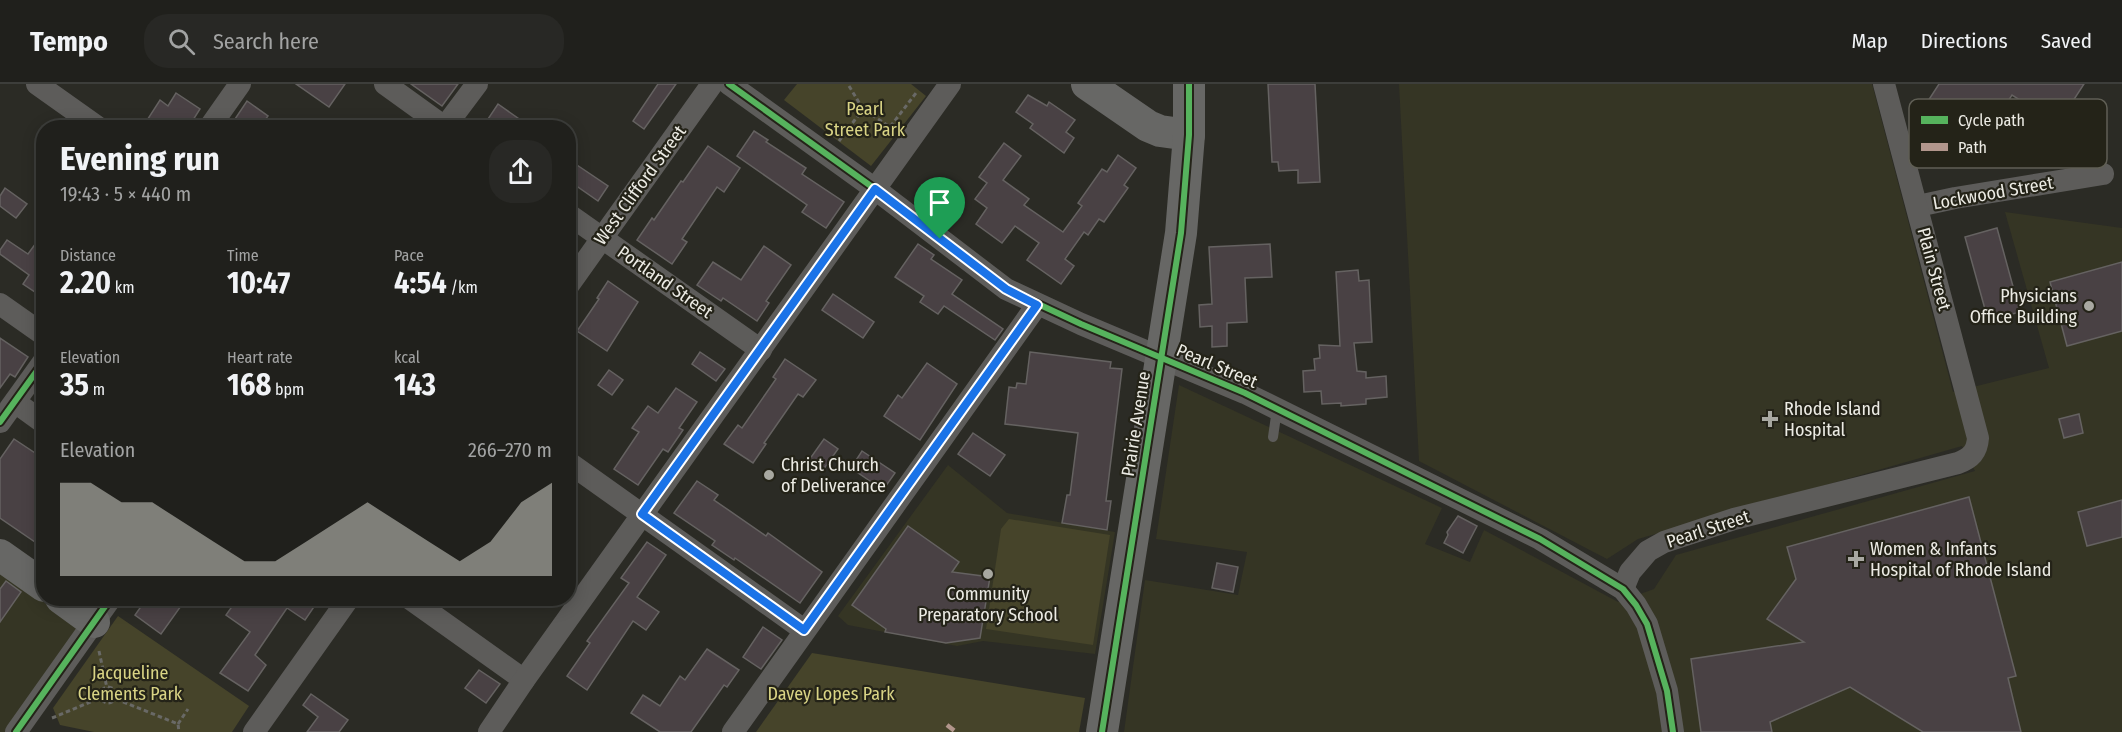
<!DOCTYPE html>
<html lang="en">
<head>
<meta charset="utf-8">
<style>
  body { margin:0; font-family:"Fira Sans Condensed",sans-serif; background:#282825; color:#f1f3f6; height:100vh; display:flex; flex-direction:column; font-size:22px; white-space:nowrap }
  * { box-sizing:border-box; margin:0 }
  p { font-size:20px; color:#a2a3a3 }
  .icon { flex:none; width:33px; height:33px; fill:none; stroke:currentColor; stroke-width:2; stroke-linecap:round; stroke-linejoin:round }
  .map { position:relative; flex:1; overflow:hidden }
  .panel { position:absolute; left:36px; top:36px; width:540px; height:486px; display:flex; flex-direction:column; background:#20201c; border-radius:24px; box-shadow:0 3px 15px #0003,0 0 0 2px #3d3e3b }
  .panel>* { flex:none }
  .pin { position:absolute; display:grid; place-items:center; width:51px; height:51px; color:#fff; margin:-62px -26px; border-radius:50% 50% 50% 0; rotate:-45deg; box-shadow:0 0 6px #0007 }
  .pin .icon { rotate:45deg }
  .round { display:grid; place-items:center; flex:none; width:63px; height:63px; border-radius:24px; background:#282825 }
  .summary { display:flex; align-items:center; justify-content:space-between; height:102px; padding:0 24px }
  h1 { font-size:33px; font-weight:700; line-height:45px }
  .figures { display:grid; grid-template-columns:repeat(3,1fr); gap:9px; height:102px; padding:6px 24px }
  .figures div { display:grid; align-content:center }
  .figures b { font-size:30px; font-weight:700 }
  .figures small { font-size:16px; font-weight:400 }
  .figures p { font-size:16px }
  .chart { height:168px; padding:12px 24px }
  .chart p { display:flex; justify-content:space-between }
  .chart svg { width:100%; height:108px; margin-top:6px; fill:#a8a8a1; opacity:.7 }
  header { display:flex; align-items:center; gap:36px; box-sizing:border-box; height:84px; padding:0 30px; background:#20201c; border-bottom:2px solid #3d3e3b }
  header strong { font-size:28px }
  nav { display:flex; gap:33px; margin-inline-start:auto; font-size:21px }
  .search { width:420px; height:54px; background:#282825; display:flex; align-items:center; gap:15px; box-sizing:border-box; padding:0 21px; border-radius:24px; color:#a2a3a3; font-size:22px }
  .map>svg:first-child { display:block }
</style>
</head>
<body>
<header>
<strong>Tempo</strong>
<div class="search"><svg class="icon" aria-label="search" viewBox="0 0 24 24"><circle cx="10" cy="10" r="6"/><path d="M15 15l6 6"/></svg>Search here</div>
<nav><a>Map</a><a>Directions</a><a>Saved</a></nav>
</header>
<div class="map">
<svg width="2122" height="648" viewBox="0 0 2122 648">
  <rect width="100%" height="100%" fill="#2b2b25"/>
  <g fill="#353524">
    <path d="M1399 0H1872L1953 308 2049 284 2005 128 2122 144V648H1124L1145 496 1238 511 1247 468 1156 455 1179 301 1442 424 1425 460 1470 478 1484 446 1618 518 1654 505 1676 471 1975 387 1962 362 1638 455 1607 475 1419 377Z"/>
    <path d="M948 381 1007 429 1115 448 1095 570 983 557 957 562 848 541 838 532Z"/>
    <path d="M0 474 91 539 24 648H0Z"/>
  </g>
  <g fill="#46442a">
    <path d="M797 0H911L926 12 871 82 784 16Z"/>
    <path d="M1009 435 1110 451 1093 561 986 545 1001 445Z"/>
    <path d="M118 532 249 622 232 648H94L60 641 53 624Z"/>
    <path d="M812 569 1085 614 1079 648H756Z"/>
  </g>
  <g fill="#494144" stroke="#656261" stroke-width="1.5">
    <path d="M296 0H345L329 23Z"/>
    <path d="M411 0H458L442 22Z"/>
    <path d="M658 0H676L644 45 633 37Z"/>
    <path d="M1268 0H1315L1320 98 1298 99V86L1279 87 1278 78H1272Z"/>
    <path d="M1939 0H2084L2058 40 2012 11 1995 37 2002 41 1993 55 1987 51 1981 61 1931 29 1936 22 1928 17Z"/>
    <path d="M176 9 200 25 188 44H142L160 16 168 22Z"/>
    <path d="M1028 11 1047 22 1049 18 1075 36 1066 48 1074 54 1064 69 1030 44 1033 40 1016 28Z"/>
    <path d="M247 17 268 32 259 44H229Z"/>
    <path d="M498 20 532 44H482Z"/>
    <path d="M754 47 768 56 766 58 806 84 802 90 844 118 826 144 802 128 807 121 737 72Z"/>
    <path d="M1004 59 1021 72 1003 96 1029 115 1024 121 1063 148 1082 122 1078 119 1102 85 1107 88 1118 71 1136 84 1124 101 1128 104 1104 138 1099 135 1088 151 1084 148 1065 175 1074 182 1061 200 1027 176 1039 159 1015 142 1002 159 976 140 987 124 975 115 987 99 979 93Z"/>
    <path d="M708 62 740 84 724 108 717 103 682 155 687 158 672 180 637 156 652 134 654 136 681 97 683 98Z"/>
    <path d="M568 75 608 102 598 117 568 96Z"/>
    <path d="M5 104 27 120 16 134 0 122V112Z"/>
    <path d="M1997 144 2020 228 1988 236 1965 153Z"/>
    <path d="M44 148V214L23 200 29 191 0 170V166L7 156 28 170Z"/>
    <path d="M918 160 934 171 931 175 962 196 952 210 1003 245 995 256 944 222 938 230 920 218 924 212 895 193Z"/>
    <path d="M1270 160 1272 193 1245 194 1247 238 1227 239V262L1212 263V242L1200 243 1199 221 1212 220 1209 163Z"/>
    <path d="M764 162 791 181 766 217 769 219 757 237 723 214 721 217 697 201 713 178 741 196Z"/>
    <path d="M2122 178V247L2067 262 2050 198Z"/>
    <path d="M1358 186 1359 197 1369 196 1372 258 1354 259 1357 287 1366 288V294L1386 292 1387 313 1366 315V320L1341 322V319L1322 320 1321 307 1304 308 1303 287 1315 286 1314 275 1320 274 1319 261 1340 262 1336 188Z"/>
    <path d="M608 197 638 218 607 267 577 247 599 215 597 214Z"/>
    <path d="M833 210 874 238 863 254 822 226Z"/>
    <path d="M0 254 28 273 15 293 10 290 0 304Z"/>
    <path d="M700 268 725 285 716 297 692 280Z"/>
    <path d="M1030 268 1111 278 1110 284 1122 285 1106 417H1111L1107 446 1062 439 1067 411H1070L1078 349 1005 340 1009 303 1016 304 1017 299 1026 300Z"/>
    <path d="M785 275 816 296 803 313 798 310 764 359 766 360 753 379 724 360 738 341 742 344 776 295 773 293Z"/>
    <path d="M927 279 957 300 920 356 884 332 898 311 902 314Z"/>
    <path d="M609 286 623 296 612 311 598 301Z"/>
    <path d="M676 304 697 318 679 344 683 346 668 368 663 365 638 401 614 385 639 348 632 344 648 322 658 329Z"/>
    <path d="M2079 330 2083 349 2064 354 2059 335Z"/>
    <path d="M973 349 1005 371 990 392 958 370Z"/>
    <path d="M14 355 44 375V445L35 458 0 434V375Z"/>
    <path d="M824 355 838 365 823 386 809 376Z"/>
    <path d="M862 367 895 389 883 406 851 384Z"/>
    <path d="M697 397 718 411 714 416 766 452 768 449 822 488 800 519 735 474 734 476 712 461 715 457 674 429Z"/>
    <path d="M1969 413 2016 592 2008 594 2021 648H1923L1850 603 1770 638 1772 648H1701L1691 575 1804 558 1767 535 1796 495 1787 463Z"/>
    <path d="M2122 416V453L2087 462 2078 428Z"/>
    <path d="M1458 432 1477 442 1463 469 1444 459 1448 451 1447 448Z"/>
    <path d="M908 442 959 478 952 488 990 493 980 554 946 559 885 548 886 545 852 521Z"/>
    <path d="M647 458 666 471 637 513 659 528 646 546 633 537 587 606 567 592 590 559 587 557 629 499 621 494Z"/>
    <path d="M1217 479 1238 483 1233 508 1212 504Z"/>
    <path d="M6 497 21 508 0 538V505Z"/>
    <path d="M147 514H171L181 522 161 550 135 531Z"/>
    <path d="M238 514H258L268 522 273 514H320L305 536 287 524 255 571 266 581 248 607 220 589 250 548 226 531Z"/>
    <path d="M763 543 782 556 761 585 743 573Z"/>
    <path d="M707 565 739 586 727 603 724 601 691 648H660L631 629 643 611 660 622 680 592 685 596Z"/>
    <path d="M479 586 500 600 486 619 465 604Z"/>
    <path d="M311 610 348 636 339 648H307L318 633 303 621Z"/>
  </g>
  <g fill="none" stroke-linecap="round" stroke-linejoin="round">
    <g stroke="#696966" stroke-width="3" stroke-dasharray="4.5 3" stroke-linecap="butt">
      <path d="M849 2 863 25 890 43 916 9"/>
      <path d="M839 57 863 25"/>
      <path d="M99 567 107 604"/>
      <circle cx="108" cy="611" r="8"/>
      <path d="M116 615 178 640 179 648"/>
      <path d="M52 634 100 614"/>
      <path d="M178 640 188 625"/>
    </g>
    <path stroke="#5d5c5a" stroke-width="10" d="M1273 353 1277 325"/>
    <g stroke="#5d5c5a" stroke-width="22">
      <path d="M37 0 99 44"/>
      <path d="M385 0 446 44"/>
      <path d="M729 0 875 105 1006 205 1081 240 1245 309 1540 455 1623 505 1636 521 1647 540 1667 607 1673 648"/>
      <path d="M209 44 240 0"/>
      <path d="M444 44 477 0"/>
      <path d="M1918 122 1955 114 2103 90"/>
      <path d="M568 130 761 266"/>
      <path d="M568 202 712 0"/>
      <path d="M0 220 44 251"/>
      <path d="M15 318 44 339"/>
      <path d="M0 338 44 277"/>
      <path d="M568 378 804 546"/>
      <path d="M1623 505 1630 488 1648 467 1664 458 1734 435 1958 379C1971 374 1977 368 1978 354L1884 0"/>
      <path d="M409 514 524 596"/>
      <path d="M16 648 111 514"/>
      <path d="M254 648 349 514"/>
      <path d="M489 648 524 596 950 0"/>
      <path d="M733 648 1037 221"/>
    </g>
    <g stroke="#676765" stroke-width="32">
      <path d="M1087 0 1148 42 1160 47 1189 51"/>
      <path d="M0 471 44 502"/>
      <path d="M61 514 94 538"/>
      <path d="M1102 648 1181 149 1189 51V0"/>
    </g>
    <path stroke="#b2968c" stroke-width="4.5" stroke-dasharray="9 4.5" stroke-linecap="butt" d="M947 641 956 648"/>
    <defs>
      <g id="cycleway">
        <path d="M729 0 875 105 1006 205 1081 240 1245 309 1540 455 1623 505 1636 521 1647 540 1667 607 1673 648"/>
        <path d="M0 338 44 277"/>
        <path d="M16 648 111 514"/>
        <path d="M1102 648 1181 149 1189 51V0"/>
      </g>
    </defs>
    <use href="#cycleway" stroke="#242318" stroke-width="10"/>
    <use href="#cycleway" stroke="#56b35d" stroke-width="6"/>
  </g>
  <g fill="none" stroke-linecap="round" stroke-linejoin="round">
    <defs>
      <path id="route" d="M875 105 1006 205 1037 221 804 546 642 430Z"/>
    </defs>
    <use href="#route" stroke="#fff" stroke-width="12"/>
    <use href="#route" stroke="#1a73e8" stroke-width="8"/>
  </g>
  <g fill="#a8a8a1" stroke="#242318" stroke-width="2">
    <circle cx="2089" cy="222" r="6"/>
    <path d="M1767 326h6v6h6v6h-6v6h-6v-6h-6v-6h6z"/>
    <circle cx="769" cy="391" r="6"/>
    <path d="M1853 466h6v6h6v6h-6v6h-6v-6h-6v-6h6z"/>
    <circle cx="988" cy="490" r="6"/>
  </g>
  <g text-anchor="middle" stroke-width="4.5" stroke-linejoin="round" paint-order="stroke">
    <g font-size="18" fill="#d9d485" stroke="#242318">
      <text x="865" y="31">Pearl<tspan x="865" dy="21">Street Park</tspan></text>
      <text x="130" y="595">Jacqueline<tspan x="130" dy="21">Clements Park</tspan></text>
      <text x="831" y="616">Davey Lopes Park</text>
    </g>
    <g font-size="18" fill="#ecebe4" stroke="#242318">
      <text transform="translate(640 101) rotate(-54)" y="6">West Clifford Street</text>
      <text transform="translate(1993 109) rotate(-10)" y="6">Lockwood Street</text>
      <text transform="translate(1934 185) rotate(75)" y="6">Plain Street</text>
      <text transform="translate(665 198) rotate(35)" y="6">Portland Street</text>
      <text transform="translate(1217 282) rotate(23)" y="6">Pearl Street</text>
      <text transform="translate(1136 340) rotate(-81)" y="6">Prairie Avenue</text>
      <text transform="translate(1708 445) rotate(-18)" y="6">Pearl Street</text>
    </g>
    <g font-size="18" fill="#ecebe4" stroke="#242318" text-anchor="start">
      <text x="2077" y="218" text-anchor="end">Physicians<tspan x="2077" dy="21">Office Building</tspan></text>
      <text x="1784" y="331">Rhode Island<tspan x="1784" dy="21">Hospital</tspan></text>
      <text x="781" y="387">Christ Church<tspan x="781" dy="21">of Deliverance</tspan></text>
      <text x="1870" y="471">Women &amp; Infants<tspan x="1870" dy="21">Hospital of Rhode Island</tspan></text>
      <text x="988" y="516" text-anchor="middle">Community<tspan x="988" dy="21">Preparatory School</tspan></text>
    </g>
  </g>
  <rect x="1909" y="15" width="198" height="69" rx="9" fill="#242318" stroke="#605f55" stroke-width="1.5"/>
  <rect x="1921" y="32" width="27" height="8" fill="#56b35d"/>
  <rect x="1921" y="59" width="27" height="8" fill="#b2968c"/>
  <g font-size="16" fill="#ecebe4">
    <text x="1958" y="42">Cycle path</text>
    <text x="1958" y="69">Path</text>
  </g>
</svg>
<div class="pin" style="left:940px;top:155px;background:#1e9e55"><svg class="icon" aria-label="arrive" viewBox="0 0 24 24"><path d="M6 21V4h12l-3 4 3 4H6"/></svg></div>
<section class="panel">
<div class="summary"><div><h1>Evening run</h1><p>19:43 · 5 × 440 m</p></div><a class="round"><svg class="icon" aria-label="share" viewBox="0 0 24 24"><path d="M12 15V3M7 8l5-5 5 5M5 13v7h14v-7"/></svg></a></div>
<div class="figures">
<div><p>Distance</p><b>2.20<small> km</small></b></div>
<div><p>Time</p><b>10:47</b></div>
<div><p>Pace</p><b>4:54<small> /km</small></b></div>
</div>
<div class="figures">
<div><p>Elevation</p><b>35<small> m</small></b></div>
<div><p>Heart rate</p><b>168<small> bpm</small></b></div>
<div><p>kcal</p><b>143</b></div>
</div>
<div class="chart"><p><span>Elevation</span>266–270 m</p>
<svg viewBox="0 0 160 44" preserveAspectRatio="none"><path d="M0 44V6L10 6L20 14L30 14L40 22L50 30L60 38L70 38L80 30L90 22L100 14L110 22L120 30L130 38L140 30L150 14L160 6V44z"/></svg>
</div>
</section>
</div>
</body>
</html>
